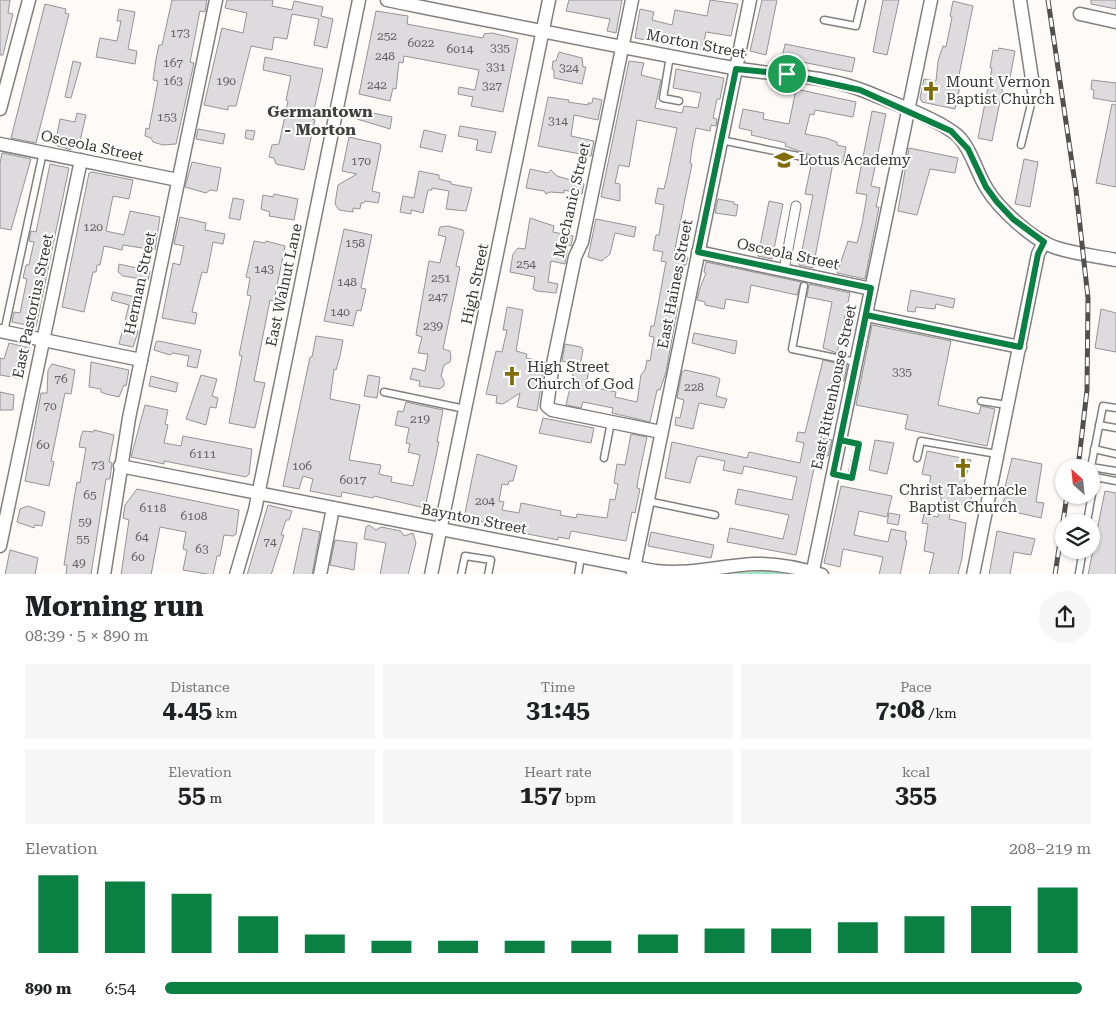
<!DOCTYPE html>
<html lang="en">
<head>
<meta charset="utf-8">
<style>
  body { margin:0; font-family:"Roboto Serif",serif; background:#f6f6f6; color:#202124; height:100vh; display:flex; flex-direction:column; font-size:19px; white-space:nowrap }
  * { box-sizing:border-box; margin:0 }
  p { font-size:16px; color:#757577 }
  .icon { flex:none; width:28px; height:28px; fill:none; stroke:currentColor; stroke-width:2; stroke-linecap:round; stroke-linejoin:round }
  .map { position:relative; height:574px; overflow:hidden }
  .details { display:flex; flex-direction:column; background:#fff; flex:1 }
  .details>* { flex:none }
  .needle { width:32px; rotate:333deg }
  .tools { position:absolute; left:1055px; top:459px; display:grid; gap:10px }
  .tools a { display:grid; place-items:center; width:45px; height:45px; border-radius:50%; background:#fff; box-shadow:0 1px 4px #0004; font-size:25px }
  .pin { position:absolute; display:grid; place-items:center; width:42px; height:42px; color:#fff; margin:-21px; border:2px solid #fff; border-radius:50%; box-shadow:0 1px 5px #0007 }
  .round { display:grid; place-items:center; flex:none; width:52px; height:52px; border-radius:26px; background:#f6f6f6 }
  .headline { display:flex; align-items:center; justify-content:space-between; height:85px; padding:0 25px }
  h1 { font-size:28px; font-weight:700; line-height:38px }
  .stats { display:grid; grid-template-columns:repeat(3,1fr); gap:8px; height:85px; padding:5px 25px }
  .stats div { display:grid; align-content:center; border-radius:0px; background:#f6f6f6; text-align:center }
  .stats b { font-size:25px; font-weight:700 }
  .stats small { font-size:14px; font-weight:400 }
  .stats p { font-size:14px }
  .chart { height:140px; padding:10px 25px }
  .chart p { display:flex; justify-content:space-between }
  .chart svg { width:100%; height:90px; margin-top:5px; stroke:#0b8043; stroke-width:6 }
  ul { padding:0 25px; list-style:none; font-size:16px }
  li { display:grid; grid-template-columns:80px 60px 1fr; align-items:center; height:38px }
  li i { height:12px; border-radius:6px; background:#0b8043 }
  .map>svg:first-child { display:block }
</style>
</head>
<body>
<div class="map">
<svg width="1116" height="575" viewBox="0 0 1116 575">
  <rect width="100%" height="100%" fill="#fdfaf7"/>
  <path fill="#9ce6c3" d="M760 571 794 574H731Z"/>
  <g fill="#dedbde" stroke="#969395">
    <path d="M0 0H10L8 13 13 14 3 55H0Z"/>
    <path d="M172 0H207L205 12 200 11 190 62 194 63 176 144 163 145 153 142 151 138 145 136 146 128 149 129 158 81 153 80 156 59 159 45H162Z"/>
    <path d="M227 0H273L272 6 292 10 294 1 323 7 321 16 333 19 327 48 314 45 319 19 292 14 287 39 274 37 272 50 251 46 236 106H228V110L204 105 222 28 243 33 247 13 225 8Z"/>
    <path d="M569 0H622L616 33 607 31 610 19 566 11Z"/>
    <path d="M710 0 738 4 731 36 706 32 702 50 635 38 640 9 654 12 652 20 672 25 675 10 707 16Z"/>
    <path d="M762 0H777L766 55 750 51Z"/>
    <path d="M883 0H899L887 55 873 52Z"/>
    <path d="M1091 0H1116V9L1091 4Z"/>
    <path d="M953 1 973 6 957 85 960 86 955 109 922 102 920 98 924 79 936 81 938 61 943 46 946 47 952 17 950 16Z"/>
    <path d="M45 4 66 9 65 13 69 14 36 143 11 138Z"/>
    <path d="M119 9 135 12 128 49 137 51 135 64 96 57 100 38 117 41 121 21H117Z"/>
    <path d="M376 11 408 16 407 24 428 28 483 38 484 34 492 33 518 39 503 112 471 106 473 97 458 94 459 87 475 90 479 70 404 56 403 63 399 62 396 89 393 88 390 101 359 94Z"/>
    <path d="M785 44 855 58 852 72 782 58Z"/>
    <path d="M999 48 1015 51 1010 78 1005 77 992 141 978 138 992 68H990L993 50 998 51Z"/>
    <path d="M559 52 582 58 583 67H586L582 84 554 78V70L552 69 553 61H556Z"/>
    <path d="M265 57 323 69 312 119 315 120 304 170 276 164 274 158 269 157 272 145 279 144 288 101 286 100 291 76 263 70Z"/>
    <path d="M73 61 81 63 71 98 65 97Z"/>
    <path d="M629 61 644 63 641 75 661 80 655 108 682 113 684 106 698 108 701 93 673 88 676 69 724 78 720 99H717L713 118 717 119 716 126 711 125 710 131 696 128 692 148 690 163 692 164 674 254 688 257 686 265H683L674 305 678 306 666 372 660 390H657L650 422 612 413 613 408 583 402 581 408 566 405 575 366 589 369 586 386 616 392 615 397 637 402 641 375 645 370 647 360 650 361 654 337 649 336 651 326H654L666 262 661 261 663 252 653 250 656 235H659L664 205 655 203 658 188 664 189 667 177 677 128 637 120 629 167 619 165 615 183 620 184V201L601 197Z"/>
    <path d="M1092 80 1116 83V102L1093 98 1094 90 1091 89Z"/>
    <path d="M796 89 856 102 853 117 815 110 814 115 810 114 805 134 826 138 837 142V145L846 147 843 163H833L813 268 799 265 813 195 805 194 813 156 785 146 786 143 751 135 752 131 739 128 743 109 764 113 763 119 789 124Z"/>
    <path d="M548 97 569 100 568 102 588 105V103H592L593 98 602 100 598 120 574 115 571 136 594 141 591 156 538 146Z"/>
    <path d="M1112 104 1116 105V187L1096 183Z"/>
    <path d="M359 110 392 117 390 129 357 119Z"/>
    <path d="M872 111 886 114 871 186 880 188 876 207H879L865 279 837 273 848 241 857 243 862 224 867 195 856 193Z"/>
    <path d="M77 113 86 115 80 141 73 139 71 150 55 145 60 119 75 122Z"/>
    <path d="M460 126 496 132 491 153 476 150 478 140 458 136Z"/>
    <path d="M198 129 225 134 223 144 196 139Z"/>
    <path d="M246 130 255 131 253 140 245 138Z"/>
    <path d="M424 130 446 135 442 152 420 147Z"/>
    <path d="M349 137 380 144 381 146 372 191 380 193 378 203 365 201 364 203H361L360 209 353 208V212L339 210 335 204 338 185 357 174 342 171Z"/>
    <path d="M909 148 958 158 955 173 930 169 917 215 898 211Z"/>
    <path d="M2 153 31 159 11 230 0 228V163Z"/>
    <path d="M1024 159 1038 162 1030 207 1015 204Z"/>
    <path d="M192 162 221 168 217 191 210 190 206 193 185 187Z"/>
    <path d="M50 164 69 168 36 327 12 322 14 312 20 313 27 279 23 278 26 265H29L34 242 29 241 31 231 36 232Z"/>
    <path d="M530 169 548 173 551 170 557 176 584 184 582 194 564 190V193L550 192 546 194 544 191 526 188Z"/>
    <path d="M419 171 439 175V179L451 182V184L472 188 466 211 446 209 449 191 432 188V190H428L423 213 411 210V214L400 212 403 196 414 198Z"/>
    <path d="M92 172 133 180 129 199 113 196 106 231 124 235 130 211 160 217 155 250 123 245 122 250 104 246 100 265H97L96 272H93L84 312 62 307 89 173Z"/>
    <path d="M274 194 298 199 294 220 269 216 270 212 261 209 263 195 273 197Z"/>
    <path d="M233 198 244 200 240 220 229 218Z"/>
    <path d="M718 199 734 202V204L738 205 736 216 715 213Z"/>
    <path d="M769 201 783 204 772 259 758 256Z"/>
    <path d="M180 217 206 223 205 230 225 234 223 244 213 242 207 273 202 272 192 312 197 313 195 324 162 318 173 263 180 265 184 246 174 244Z"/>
    <path d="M530 218 554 226 553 232 573 236 571 246 568 245 565 264 551 261 548 282 558 284 556 293 537 291 533 289 535 277 510 272 513 254 518 248 525 249Z"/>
    <path d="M596 219 636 227 634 237 615 233 610 254 602 261 588 257Z"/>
    <path d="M448 226 463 230 464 232 456 266 460 267 443 349 450 351 451 357 450 362 444 365 441 376 444 381V386L439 389 419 386 420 381 410 379 413 368 425 371 428 354 418 353 422 337 416 335 417 328 429 261 440 263 446 237 438 235 440 227Z"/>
    <path d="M344 229 372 235 361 288 366 289 361 311 357 310 353 326 324 321Z"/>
    <path d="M254 241 265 243 266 241 285 246 274 301 270 300 254 381 265 383 255 428 229 423 242 356 239 355 251 296 247 295 250 278 246 277Z"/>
    <path d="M706 262 801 282 797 295 751 285 748 303 726 299 724 309 705 305V302L697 300 700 288 706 273 704 272Z"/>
    <path d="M119 264 150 271 148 280 123 276 118 272Z"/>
    <path d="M809 284 850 293 837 353 823 348 832 302 807 297Z"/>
    <path d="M911 290 955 299 953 308 936 304 935 309 916 307 915 312 907 311Z"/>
    <path d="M113 292 140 298 135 319H137L136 328 138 332 133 347 119 344 129 305 111 300Z"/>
    <path d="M507 307 523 310 516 351 527 354 526 358 545 362 537 411 517 407 520 393 503 404 496 403 497 396 486 394 496 351 502 352 507 330H503Z"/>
    <path d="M1101 309 1116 313V352L1095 348Z"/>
    <path d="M872 325 951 341 938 405 979 414 981 406 995 409 987 446 905 429 908 415 856 405Z"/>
    <path d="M694 333 737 341 735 354 692 343Z"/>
    <path d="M316 336 343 340 340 356 336 370 334 369 330 399 360 405 349 460 381 465 379 474 392 477 391 482 413 486 420 455 408 452 410 444 406 443 409 428 395 425 398 411 403 412 406 402 443 410 437 442H439L425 508 374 496 373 498 342 492 341 497 310 491 313 479 303 476 299 489 283 486 310 357H312Z"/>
    <path d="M159 341 201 350 197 368 187 366 189 356 173 353 170 355 154 350 156 342Z"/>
    <path d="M9 343 30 348 26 367 22 366 17 378 0 375V358L4 359Z"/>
    <path d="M565 344 581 347 583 350 580 365 562 361Z"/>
    <path d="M823 360 847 366 844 381 833 378 821 438 832 440 828 456 817 454 796 555 727 542 730 528 783 539 789 515 735 504 738 489 792 500 797 477 744 466 742 474 723 470 725 461 700 456 697 457 690 483 665 478 672 442 747 458 749 452 800 463 804 443 796 441 798 432 805 433Z"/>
    <path d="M91 362 129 370 126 386 124 385 119 397 106 394 101 392V389L89 387Z"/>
    <path d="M52 364 75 370 71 394 65 393 51 461 54 462 49 486 25 481 41 393H47L48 370Z"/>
    <path d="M685 370 716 377 720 379 716 396 727 399 724 408 699 403 693 429 675 425 676 417 680 418 684 400 677 398 682 372Z"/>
    <path d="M201 375 217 379 212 396 218 398 216 408 210 407 206 425 186 419Z"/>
    <path d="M368 375 380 377 377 398 364 396Z"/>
    <path d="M151 376 178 383 176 392 149 386Z"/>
    <path d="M0 392 14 395 13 410H0Z"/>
    <path d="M145 405 168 410 165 424 168 425 164 443 181 446 183 436 252 449 249 474 246 477 164 461V464L131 457Z"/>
    <path d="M543 418 594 428 591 443 539 433Z"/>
    <path d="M94 430 114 435 109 462 112 463 110 479H106L92 568 91 575H66L67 565H64L74 499 77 482 80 483 86 448 79 447 81 436 83 431 94 432Z"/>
    <path d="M631 434 647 437 638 480 637 488 640 489 635 513 632 512 626 541 571 531 569 539 558 537V540L513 531 515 524 495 520 484 522 464 518 477 454 517 466 513 481H509L508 485 502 484 499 501 504 502 502 510 519 513 521 503 561 511 560 515 576 518 577 514 607 518 610 499 615 500 618 484 614 483 617 464 625 465Z"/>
    <path d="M875 440 894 443 887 474 869 470Z"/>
    <path d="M927 451 971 460 961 492 972 495 970 506 952 503 949 519 966 523 962 558 958 574 955 575H929L934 553 924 551 928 524 922 523 924 514 938 517 941 501V496L927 494 931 476 922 474Z"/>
    <path d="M1012 458 1042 464 1036 502 1044 503 1041 518 1001 509 1004 499 1014 489 1005 487Z"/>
    <path d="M841 486 892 496 887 517 859 511 854 535 888 542 891 529 906 532 905 540 907 541 900 575H879L883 557 843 549 840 567 824 563Z"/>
    <path d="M137 489 239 510 236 534 233 536 224 535 220 556H217L213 575 183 570 187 550 183 549 186 532 160 527 151 575H121L129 520 123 518 125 505Z"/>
    <path d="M1105 491 1116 493V575H1088Z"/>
    <path d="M268 505 292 511 289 520H286L281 535H284L271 575H247Z"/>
    <path d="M28 506 45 512 42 526 35 525 34 528 17 522 20 509Z"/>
    <path d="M889 513 900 515 898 525 887 523Z"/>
    <path d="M369 525 376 530 381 527 401 531 404 536 413 533 416 543 408 575H380L386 543 364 539 366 527Z"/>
    <path d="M303 528 320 532 312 575H293Z"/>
    <path d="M997 531 1035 539 1031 555 1014 552 1010 575H989Z"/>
    <path d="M651 532 714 545 711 558 648 546Z"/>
    <path d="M335 540 357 543 354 570 330 565Z"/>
    <path d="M10 550 38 558 35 575H5Z"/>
  </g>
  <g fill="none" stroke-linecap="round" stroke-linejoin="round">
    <defs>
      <g id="service">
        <path d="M824 20 856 26 862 0"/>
        <path d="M670 56 663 98 679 101"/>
        <path d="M721 140 803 157"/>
        <path d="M1021 145 1034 92"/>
        <path d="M804 286 792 349 856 362"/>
        <path d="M4 332 43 152"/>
        <path d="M384 392 465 409"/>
        <path d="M981 401 1007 405"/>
        <path d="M1116 408 1103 406 1091 467 1116 471"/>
        <path d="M1099 425 1116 428"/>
        <path d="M1094 449 1116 454"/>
        <path d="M604 458 611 422"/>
        <path d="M917 458 921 441 997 454"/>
        <path d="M833 474 851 478 859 444 840 440"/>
        <path d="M647 501 715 515"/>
        <path d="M1087 522 1095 477 1116 481"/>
        <path d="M1079 573 1083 550"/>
        <path d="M461 575 465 556 491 560 488 575"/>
        <path d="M578 575 581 557"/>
      </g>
      <path id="pedestrian" d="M784 270 796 206"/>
      <g id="minor">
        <path d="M387 0C501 23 614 46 728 67 774 76 824 74 867 92 890 102 941 120 958 136 972 150 976 172 987 189 999 209 1034 241 1057 248 1076 254 1096 256 1116 260"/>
        <path d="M632 0 582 242 575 257 553 364 547 406 552 410 661 432"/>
        <path d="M1020 0 1034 92"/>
        <path d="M1080 14 1116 22"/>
        <path d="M0 109 29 0"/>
        <path d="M0 144 178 180"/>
        <path d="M698 252 871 289"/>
        <path d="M866 315 1020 347"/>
        <path d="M0 331 141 360"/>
        <path d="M120 466 655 571C693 575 718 566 754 564 778 563 800 568 822 575"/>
        <path d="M0 546 81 160"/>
        <path d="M633 573 750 0"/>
        <path d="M104 575 129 418 216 0"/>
        <path d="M236 575 255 510 359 0"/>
        <path d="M320 575 333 508"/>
        <path d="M431 575 549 0"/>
        <path d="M812 575 931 0"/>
        <path d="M973 575 1038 254 1044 242"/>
      </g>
    </defs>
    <use href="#service" stroke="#82807e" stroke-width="9"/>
    <use href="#pedestrian" stroke="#82807e" stroke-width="11"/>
    <use href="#minor" stroke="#82807e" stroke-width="15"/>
    <use href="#service" stroke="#fff" stroke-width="6"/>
    <use href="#pedestrian" stroke="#fff" stroke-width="9"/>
    <use href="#minor" stroke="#fff" stroke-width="12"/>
    <defs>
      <g id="rail">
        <path d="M1048 0 1076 190 1088 298 1087 390 1078 468"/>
        <path d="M1055 575 1067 495"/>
      </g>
    </defs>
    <use href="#rail" stroke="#51504e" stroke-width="5"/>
    <use href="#rail" stroke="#fff" stroke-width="3" stroke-dasharray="9" stroke-linecap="butt"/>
  </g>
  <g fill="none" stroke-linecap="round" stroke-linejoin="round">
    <defs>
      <path id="route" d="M787 74 736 69 698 252 871 288C859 350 846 412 833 474L852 478 859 444 840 440 866 315 1020 347 1038 254 1044 242 1013 219 997 202 986 187 968 149 951 131 860 90 787 74"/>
    </defs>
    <use href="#route" stroke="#fff" stroke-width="10"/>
    <use href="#route" stroke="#0b8043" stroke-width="6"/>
  </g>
  <defs>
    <symbol id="church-bare" viewBox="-9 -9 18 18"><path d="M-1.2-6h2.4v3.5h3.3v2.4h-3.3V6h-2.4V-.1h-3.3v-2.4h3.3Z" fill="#806d09" stroke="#fff" stroke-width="2.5" paint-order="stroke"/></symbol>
    <symbol id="school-bare" viewBox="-9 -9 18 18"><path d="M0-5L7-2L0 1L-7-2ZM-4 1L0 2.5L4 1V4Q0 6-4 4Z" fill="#806d09" stroke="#fff" stroke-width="2.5" paint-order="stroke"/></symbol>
  </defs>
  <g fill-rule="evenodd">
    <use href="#church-bare" x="917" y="77" width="28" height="28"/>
    <use href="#school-bare" x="770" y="146" width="28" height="28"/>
    <use href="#church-bare" x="498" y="362" width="28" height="28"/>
    <use href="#church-bare" x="949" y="454" width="28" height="28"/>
  </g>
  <g text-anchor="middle" stroke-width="4" stroke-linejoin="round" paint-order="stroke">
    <g font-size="12" fill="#626060">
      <text x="180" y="37">173</text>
      <text x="387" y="40">252</text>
      <text x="421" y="47">6022</text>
      <text x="500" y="52">335</text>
      <text x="460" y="53">6014</text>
      <text x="385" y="60">248</text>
      <text x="173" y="67">167</text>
      <text x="496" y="71">331</text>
      <text x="569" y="72">324</text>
      <text x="173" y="85">163</text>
      <text x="226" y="85">190</text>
      <text x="377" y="89">242</text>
      <text x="492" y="90">327</text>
      <text x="167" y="121">153</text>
      <text x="558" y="125">314</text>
      <text x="361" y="165">170</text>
      <text x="93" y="231">120</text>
      <text x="355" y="247">158</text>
      <text x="526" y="268">254</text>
      <text x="264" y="273">143</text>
      <text x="441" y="282">251</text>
      <text x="347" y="286">148</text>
      <text x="438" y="301">247</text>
      <text x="340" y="316">140</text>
      <text x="433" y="330">239</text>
      <text x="902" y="376">335</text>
      <text x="61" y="383">76</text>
      <text x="694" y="391">228</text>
      <text x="50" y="410">70</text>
      <text x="420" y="423">219</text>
      <text x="43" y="449">60</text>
      <text x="203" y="458">6111</text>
      <text x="98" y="469">73</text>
      <text x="302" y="470">106</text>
      <text x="353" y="484">6017</text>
      <text x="90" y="499">65</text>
      <text x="485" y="505">204</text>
      <text x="153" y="512">6118</text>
      <text x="194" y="520">6108</text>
      <text x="85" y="526">59</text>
      <text x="142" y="541">64</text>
      <text x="83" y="543">55</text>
      <text x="270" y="546">74</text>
      <text x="202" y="553">63</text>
      <text x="138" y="561">60</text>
      <text x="79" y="567">49</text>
    </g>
    <g font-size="15" fill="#383736" stroke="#fff">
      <text transform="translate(696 44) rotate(11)" y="5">Morton Street</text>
      <text transform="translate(92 146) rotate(12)" y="5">Osceola Street</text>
      <text transform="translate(572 200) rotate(-77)" y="5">Mechanic Street</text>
      <text transform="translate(788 254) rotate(12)" y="5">Osceola Street</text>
      <text transform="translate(140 283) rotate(-78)" y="5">Herman Street</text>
      <text transform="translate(475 284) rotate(-78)" y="5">High Street</text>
      <text transform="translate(675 284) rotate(-79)" y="5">East Haines Street</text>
      <text transform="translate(284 285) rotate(-78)" y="5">East Walnut Lane</text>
      <text transform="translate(33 306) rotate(-78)" y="5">East Pastorius Street</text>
      <text transform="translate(834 387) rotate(-78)" y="5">East Rittenhouse Street</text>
      <text transform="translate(474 519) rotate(11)" y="5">Baynton Street</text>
    </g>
    <g font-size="15" fill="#383736" stroke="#fff" text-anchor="start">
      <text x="946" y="87">Mount Vernon<tspan x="946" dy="17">Baptist Church</tspan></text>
      <text x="799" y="165">Lotus Academy</text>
      <text x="527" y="372">High Street<tspan x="527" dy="17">Church of God</tspan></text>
      <text x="963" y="495" text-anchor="middle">Christ Tabernacle<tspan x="963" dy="17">Baptist Church</tspan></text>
    </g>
    <g font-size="16" font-weight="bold" fill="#413f3d" stroke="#fff">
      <text x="320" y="117">Germantown<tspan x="320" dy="18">- Morton</tspan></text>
    </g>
  </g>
</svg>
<div class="tools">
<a><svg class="needle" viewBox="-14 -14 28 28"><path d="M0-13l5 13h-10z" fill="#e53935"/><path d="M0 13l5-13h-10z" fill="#757577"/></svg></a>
<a><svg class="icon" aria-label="layers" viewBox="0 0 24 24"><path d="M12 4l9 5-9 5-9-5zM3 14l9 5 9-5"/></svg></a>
</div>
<div class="pin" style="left:787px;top:74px;background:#1e9e55"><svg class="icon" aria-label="arrive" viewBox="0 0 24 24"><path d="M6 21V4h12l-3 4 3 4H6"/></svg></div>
</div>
<section class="details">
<div class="headline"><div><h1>Morning run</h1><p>08:39 · 5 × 890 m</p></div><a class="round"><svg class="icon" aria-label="share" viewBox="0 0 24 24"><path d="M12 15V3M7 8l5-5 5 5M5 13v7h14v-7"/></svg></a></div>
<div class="stats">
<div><p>Distance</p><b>4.45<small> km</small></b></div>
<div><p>Time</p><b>31:45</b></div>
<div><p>Pace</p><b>7:08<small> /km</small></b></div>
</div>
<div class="stats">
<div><p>Elevation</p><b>55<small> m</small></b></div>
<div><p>Heart rate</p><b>157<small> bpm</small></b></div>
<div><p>kcal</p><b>355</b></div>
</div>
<div class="chart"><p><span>Elevation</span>208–219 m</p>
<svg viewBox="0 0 160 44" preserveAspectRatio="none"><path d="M5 44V6M15 44V9M25 44V15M35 44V26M45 44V35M55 44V38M65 44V38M75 44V38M85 44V38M95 44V35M105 44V32M115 44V32M125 44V29M135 44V26M145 44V21M155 44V12"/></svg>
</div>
<ul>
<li><b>890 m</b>6:54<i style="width:99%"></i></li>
</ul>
</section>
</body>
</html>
